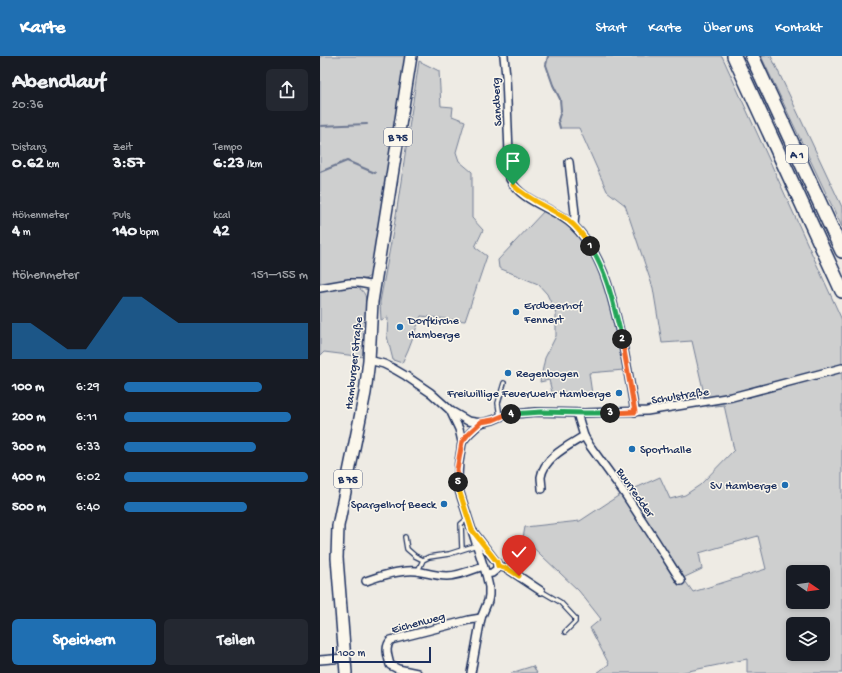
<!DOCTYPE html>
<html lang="de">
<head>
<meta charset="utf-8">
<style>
  body { margin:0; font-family:"Gochi Hand",sans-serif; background:#242831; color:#f1f3f6; height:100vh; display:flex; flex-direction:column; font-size:15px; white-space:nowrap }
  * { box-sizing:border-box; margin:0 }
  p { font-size:13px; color:#9ea1a6 }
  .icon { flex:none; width:22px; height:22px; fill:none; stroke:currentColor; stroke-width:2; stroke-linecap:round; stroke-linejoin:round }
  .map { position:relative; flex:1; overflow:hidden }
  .drawer { display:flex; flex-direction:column; background:#171b24; width:320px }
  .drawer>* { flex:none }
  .needle { width:26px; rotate:103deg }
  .controls { position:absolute; left:466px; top:509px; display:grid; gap:8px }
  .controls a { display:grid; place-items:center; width:44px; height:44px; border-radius:6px; background:#171b24; box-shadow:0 2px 6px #0003; font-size:20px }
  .scale { position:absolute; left:12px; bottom:10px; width:99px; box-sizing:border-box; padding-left:4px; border:2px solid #1b2f5e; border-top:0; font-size:11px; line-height:14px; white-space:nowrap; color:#1b2f5e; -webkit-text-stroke:3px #fbf7ec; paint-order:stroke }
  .pin { position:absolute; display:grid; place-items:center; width:34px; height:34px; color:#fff; margin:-41px -17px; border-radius:50% 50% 50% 0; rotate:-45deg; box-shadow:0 0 4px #0007 }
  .pin .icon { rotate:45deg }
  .km { position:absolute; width:20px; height:20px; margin:-10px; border-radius:50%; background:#222; color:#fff; font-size:11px; line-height:20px; text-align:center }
  .round { display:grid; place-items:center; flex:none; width:42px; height:42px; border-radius:6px; background:#242831 }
  .headline { display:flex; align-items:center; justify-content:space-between; height:68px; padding:0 12px }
  h1 { font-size:22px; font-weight:800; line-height:30px }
  .metrics { display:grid; grid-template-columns:repeat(3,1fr); gap:6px; height:68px; padding:4px 12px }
  .metrics div { display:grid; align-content:center }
  .metrics b { font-size:17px; font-weight:800 }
  .metrics small { font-size:11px; font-weight:400 }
  .metrics p { font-size:11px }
  .chart { height:112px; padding:8px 12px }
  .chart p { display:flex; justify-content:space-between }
  .chart svg { width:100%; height:72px; margin-top:4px; fill:#1f6fb2; opacity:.7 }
  .action { display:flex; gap:8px; margin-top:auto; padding:8px 12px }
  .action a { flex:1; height:46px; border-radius:6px; background:#1f6fb2; color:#fff; font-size:16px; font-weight:800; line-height:46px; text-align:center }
  .action a+a { background:#242831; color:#f1f3f6 }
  ul { padding:0 12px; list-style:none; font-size:13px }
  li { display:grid; grid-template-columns:64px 48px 1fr; align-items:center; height:30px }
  li i { height:10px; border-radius:5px; background:#1f6fb2 }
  header { display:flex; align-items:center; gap:24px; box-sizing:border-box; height:56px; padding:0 20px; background:#1f6fb2; color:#fff }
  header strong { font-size:19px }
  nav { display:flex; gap:22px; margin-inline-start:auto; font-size:14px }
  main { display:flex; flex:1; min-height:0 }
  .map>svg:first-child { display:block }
</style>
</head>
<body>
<header>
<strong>Karte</strong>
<nav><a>Start</a><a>Karte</a><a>Über uns</a><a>Kontakt</a></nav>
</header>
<main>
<section class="drawer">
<div class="headline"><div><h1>Abendlauf</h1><p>20:36</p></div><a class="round"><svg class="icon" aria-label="share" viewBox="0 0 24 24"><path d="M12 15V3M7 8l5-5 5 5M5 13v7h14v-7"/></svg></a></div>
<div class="metrics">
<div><p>Distanz</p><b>0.62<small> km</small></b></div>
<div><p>Zeit</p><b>3:57</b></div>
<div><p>Tempo</p><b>6:23<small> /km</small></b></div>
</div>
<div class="metrics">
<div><p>Höhenmeter</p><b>4<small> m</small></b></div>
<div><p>Puls</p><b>140<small> bpm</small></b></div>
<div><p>kcal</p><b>42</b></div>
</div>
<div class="chart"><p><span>Höhenmeter</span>151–155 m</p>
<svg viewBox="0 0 160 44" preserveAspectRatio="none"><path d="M0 44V22L10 22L20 30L30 38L40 38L50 22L60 6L70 6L80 14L90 22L100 22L110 22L120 22L130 22L140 22L150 22L160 22V44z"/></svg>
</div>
<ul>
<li><b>100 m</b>6:29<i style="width:75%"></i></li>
<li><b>200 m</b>6:11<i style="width:91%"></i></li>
<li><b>300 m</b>6:33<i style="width:72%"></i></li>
<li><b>400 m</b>6:02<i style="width:100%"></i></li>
<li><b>500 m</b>6:40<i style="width:67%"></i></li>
</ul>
<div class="action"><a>Speichern</a><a>Teilen</a></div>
</section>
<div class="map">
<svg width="522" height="617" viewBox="0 0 522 617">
  <rect width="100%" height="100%" fill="#eeebe4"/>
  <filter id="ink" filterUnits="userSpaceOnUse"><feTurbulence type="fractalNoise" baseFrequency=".025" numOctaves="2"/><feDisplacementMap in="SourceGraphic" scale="8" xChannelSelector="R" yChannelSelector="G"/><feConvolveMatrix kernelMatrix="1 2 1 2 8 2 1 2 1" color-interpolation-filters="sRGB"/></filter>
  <g filter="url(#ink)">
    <g fill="#cecfcf" stroke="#747f96" fill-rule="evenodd">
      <path d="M0 0H85L56 196 50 220 45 223 0 228Z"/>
      <path d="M228 0H402L522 264V617H427V603L359 617H277L289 608 270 572 281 563 259 535 203 482 205 471 260 465 298 440 340 421 350 443 365 439 380 429 414 394 404 349 387 351 372 285 342 287 333 232 305 149 287 135 259 72H240L238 64 241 55 240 43 233 29 226 9ZM438 480 446 513 373 536 363 522 382 513 379 497ZM473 516H503V546H473ZM473 568H503V598H473Z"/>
      <path d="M441 0H451L522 151V171Z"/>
      <path d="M99 5 119 15 121 50 133 51 132 60 145 65 136 96 139 105 152 116V162L163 174 155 191 167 200 145 265 101 260 88 294 82 307 73 304 67 280 68 261 61 264 60 246 76 159Z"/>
      <path d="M225 154 248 170 263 185 277 206 286 228 304 314 269 317 272 338 232 336 229 324 220 326 225 302 236 280V258L227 238 218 228 179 212 178 204Z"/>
      <path d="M28 230C37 231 44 232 46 243L44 301 4 296 0 300V235Z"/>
      <path d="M213 610 217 617H191Z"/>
    </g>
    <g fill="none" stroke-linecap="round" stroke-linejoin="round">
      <g stroke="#6d7892" stroke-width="2">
        <path d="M228 0 226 9 233 29 240 43 241 55 238 64 240 72"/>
        <path d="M0 70 47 68"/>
        <path d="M0 116 27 105 55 117"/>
      </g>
      <defs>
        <g id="lane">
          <path d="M180 361 178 347 184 327"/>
          <path d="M85 481 87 493 95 500 103 504"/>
          <path d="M142 493 141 468 148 462"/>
          <path d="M98 515 103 504 109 501 129 498 157 489"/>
          <path d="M221 535 240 546 255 562V566L245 576"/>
        </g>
        <g id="street">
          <path d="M184 0 186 20 190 123C201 146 235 152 253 169 281 195 291 236 299 272 306 300 310 328 315 356"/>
          <path d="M249 106 255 157 254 169"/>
          <path d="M0 232 29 227H39L55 230"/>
          <path d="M49 304 64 308 74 313 86 320 111 337 131 355 148 365 161 367 173 364 185 359 215 356 264 357 327 355 412 341 522 312"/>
          <path d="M131 356 139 373 142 386"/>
          <path d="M257 357 264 380 270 390 305 438 335 484 361 525"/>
          <path d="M222 433C222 429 221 425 221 421 224 401 250 389 264 380"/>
          <path d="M152 474 177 507V513L172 517 166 518 139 434C137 420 138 408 141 394 141 391 142 387 143 385 148 378 155 372 161 367"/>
          <path d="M178 510 188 513 221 535"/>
          <path d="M46 525C59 520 83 513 97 515 107 517 117 520 127 520 139 520 152 514 163 510"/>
          <path d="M0 604 24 602"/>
          <path d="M97 617 78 613 70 609C68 600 64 591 71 584L149 564 161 562"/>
          <path d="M151 617 161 562 168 545 169 539V531L166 518"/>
        </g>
        <path id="primary" d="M26 617 17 502 18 470 36 382 45 337 49 304 52 246 91 0"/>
        <g id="highway">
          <path d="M414 0 522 235"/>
          <path d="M432 0 522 195"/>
        </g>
      </defs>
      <use href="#lane" stroke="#1b2f5e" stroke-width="6"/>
      <use href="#street" stroke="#1b2f5e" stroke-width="10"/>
      <use href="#primary" stroke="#1b2f5e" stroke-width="14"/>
      <use href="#highway" stroke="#1b2f5e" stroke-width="16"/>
      <use href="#lane" stroke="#fbf7ec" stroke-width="3.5"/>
      <use href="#street" stroke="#fbf7ec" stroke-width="7"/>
      <use href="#primary" stroke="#fbf7ec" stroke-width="11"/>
      <use href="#highway" stroke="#fbf7ec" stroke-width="13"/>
    </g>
  </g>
  <g fill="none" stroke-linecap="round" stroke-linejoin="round" filter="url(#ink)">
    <defs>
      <path id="split-1" d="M193 129C209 145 230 151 248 164 257 171 264 180 270 190"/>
      <path id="split-2" d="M270 190C288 218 294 251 302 283"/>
      <path id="split-3" d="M290 357 315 356 302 283"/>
      <path id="split-4" d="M191 358 222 356 264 357H290"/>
      <path id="split-5" d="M138 426 137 414 142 386 149 377 161 366 173 364 185 359 191 358"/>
      <path id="split-6" d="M138 426 139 434 152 474 177 506 178 510 188 513 199 520"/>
    </defs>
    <use href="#split-1" stroke="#fff" stroke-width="8"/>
    <use href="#split-2" stroke="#fff" stroke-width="8"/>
    <use href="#split-3" stroke="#fff" stroke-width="8"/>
    <use href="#split-4" stroke="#fff" stroke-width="8"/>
    <use href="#split-5" stroke="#fff" stroke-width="8"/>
    <use href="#split-6" stroke="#fff" stroke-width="8"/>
    <use href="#split-1" stroke="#f5b400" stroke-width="5"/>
    <use href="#split-2" stroke="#22a559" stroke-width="5"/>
    <use href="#split-3" stroke="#f0652b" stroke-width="5"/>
    <use href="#split-4" stroke="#22a559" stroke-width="5"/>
    <use href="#split-5" stroke="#f0652b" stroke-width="5"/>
    <use href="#split-6" stroke="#f5b400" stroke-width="5"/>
  </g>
  <g fill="#1f6fb2" stroke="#fbf7ec" stroke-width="1.5">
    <circle cx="196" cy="256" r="4"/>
    <circle cx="80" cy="271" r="4"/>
    <circle cx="188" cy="317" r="4"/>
    <circle cx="299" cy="337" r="4"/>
    <circle cx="312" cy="393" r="4"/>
    <circle cx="465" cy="429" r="4"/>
    <circle cx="124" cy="448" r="4"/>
  </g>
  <g text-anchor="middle" stroke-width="3" stroke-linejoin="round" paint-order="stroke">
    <g fill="#fbf7ec" stroke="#5e6b89" stroke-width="1">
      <rect x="64" y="72" width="28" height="18" rx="3"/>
      <rect x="466" y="89" width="22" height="18" rx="3"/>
      <rect x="14" y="414" width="28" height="18" rx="3"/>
    </g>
    <g font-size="11" font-weight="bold" fill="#1b2f5e">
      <text x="78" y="85">B 75</text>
      <text x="477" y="102">A 1</text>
      <text x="28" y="427">B 75</text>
    </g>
    <g font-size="12" fill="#1b2f5e" stroke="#fbf7ec">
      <text transform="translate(176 46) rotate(-93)" y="4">Sandberg</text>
      <text transform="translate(33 307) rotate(-84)" y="4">Hamburger Straße</text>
      <text transform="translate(360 339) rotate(-9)" y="4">Schulstraße</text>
      <text transform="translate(316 436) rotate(55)" y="4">Buurredder</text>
      <text transform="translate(98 566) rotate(-15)" y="4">Eichenweg</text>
    </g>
    <g font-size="12" fill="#1b2f5e" stroke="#fbf7ec" text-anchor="start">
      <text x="204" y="253">Erdbeerhof<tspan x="204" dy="14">Fennert</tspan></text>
      <text x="88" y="268">Dorfkirche<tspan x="88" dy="14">Hamberge</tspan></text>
      <text x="196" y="321">Regenbogen</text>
      <text x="291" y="341" text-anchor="end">Freiwillige Feuerwehr Hamberge</text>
      <text x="320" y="397">Sporthalle</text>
      <text x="457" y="433" text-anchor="end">SV Hamberge</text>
      <text x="116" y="452" text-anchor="end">Spargelhof Beeck</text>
    </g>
  </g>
</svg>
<div class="controls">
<a><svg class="needle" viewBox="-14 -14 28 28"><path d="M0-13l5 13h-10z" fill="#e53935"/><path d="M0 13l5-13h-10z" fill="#9ea1a6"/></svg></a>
<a><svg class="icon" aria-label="layers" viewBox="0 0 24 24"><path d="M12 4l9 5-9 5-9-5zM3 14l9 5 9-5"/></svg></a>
</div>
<div class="scale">100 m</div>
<div class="pin" style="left:193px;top:129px;background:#1e9e55"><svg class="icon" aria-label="arrive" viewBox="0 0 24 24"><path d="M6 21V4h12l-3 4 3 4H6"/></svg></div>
<div class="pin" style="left:199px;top:520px;background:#d93025"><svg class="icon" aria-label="check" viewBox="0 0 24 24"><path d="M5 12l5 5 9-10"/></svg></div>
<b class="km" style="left:270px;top:190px">1</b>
<b class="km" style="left:302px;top:283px">2</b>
<b class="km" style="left:290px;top:357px">3</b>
<b class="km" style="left:191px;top:358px">4</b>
<b class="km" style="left:138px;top:426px">5</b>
</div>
</main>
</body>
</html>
